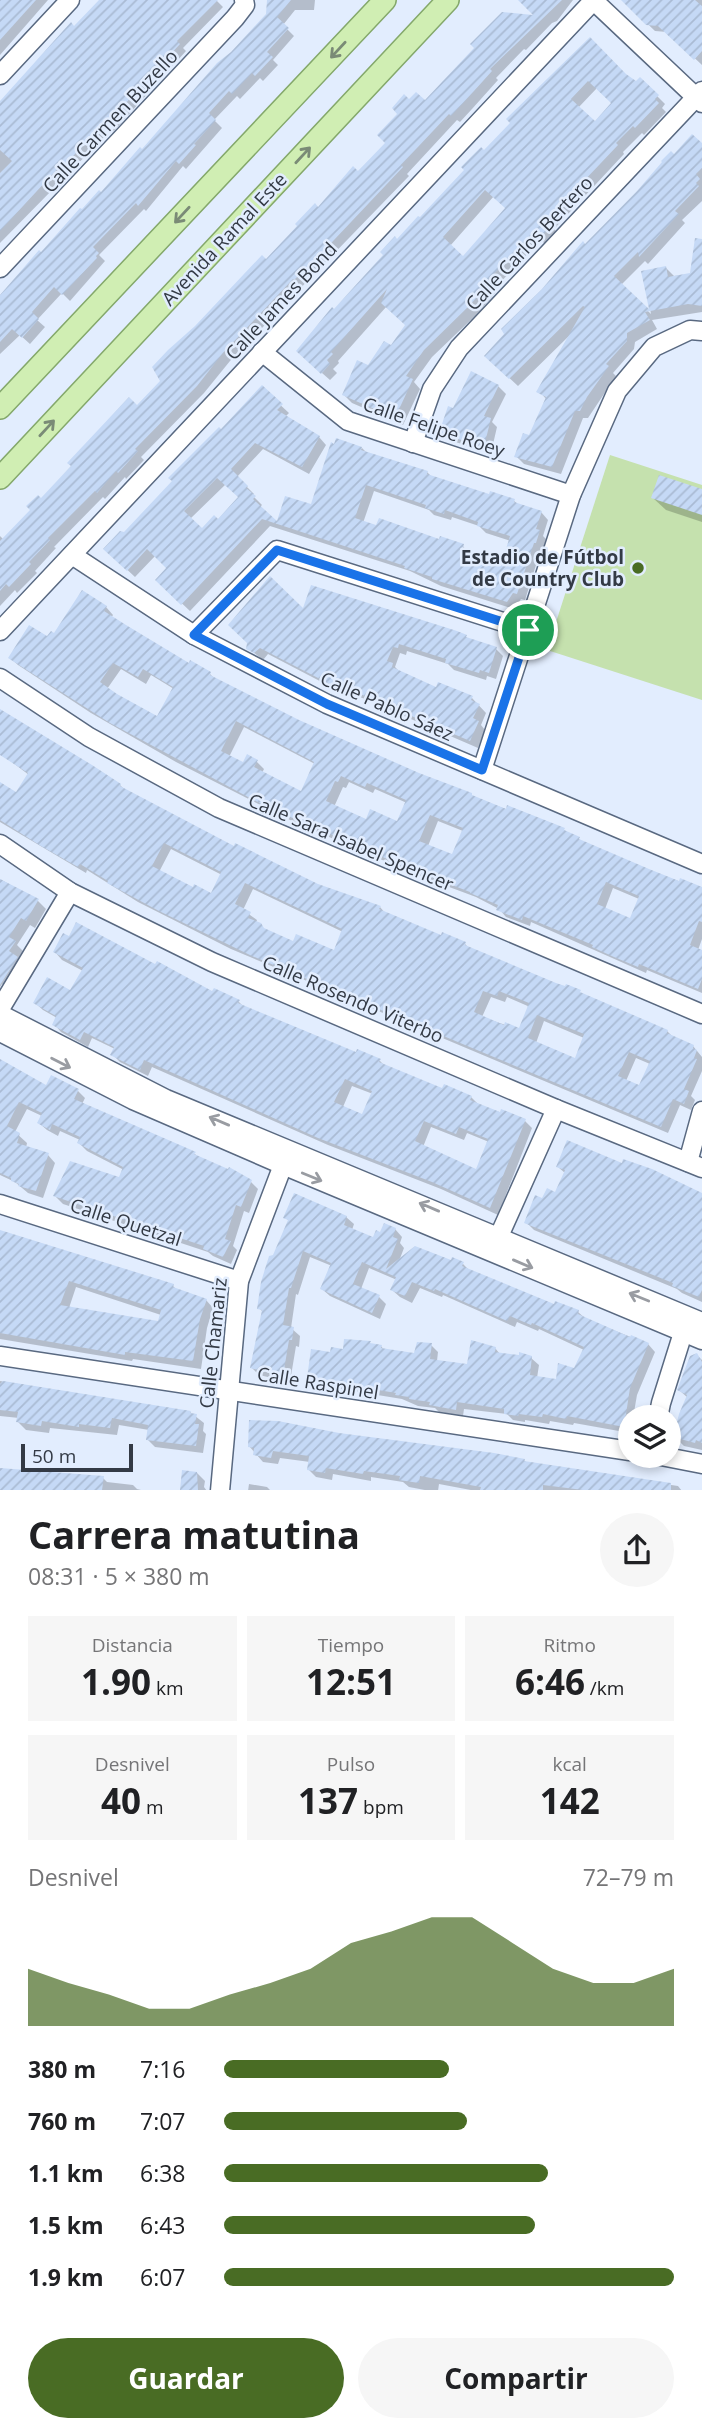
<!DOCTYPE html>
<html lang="es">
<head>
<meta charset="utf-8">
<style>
  body { margin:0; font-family:"Open Sans",sans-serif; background:#f6f6f6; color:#202124; height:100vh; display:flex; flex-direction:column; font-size:26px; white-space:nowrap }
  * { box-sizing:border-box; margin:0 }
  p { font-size:23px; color:#757577 }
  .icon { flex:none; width:38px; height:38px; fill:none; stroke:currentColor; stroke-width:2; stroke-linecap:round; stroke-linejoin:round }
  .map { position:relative; height:1490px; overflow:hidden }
  .drawer { display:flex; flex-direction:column; background:#fff; flex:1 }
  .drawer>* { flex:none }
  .tools { position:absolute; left:618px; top:1405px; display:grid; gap:14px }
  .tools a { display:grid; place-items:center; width:63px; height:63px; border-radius:50%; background:#fff; box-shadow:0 4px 10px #0003; font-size:35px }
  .scale { position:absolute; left:21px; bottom:18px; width:112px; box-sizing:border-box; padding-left:7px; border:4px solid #333a45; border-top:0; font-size:19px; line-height:24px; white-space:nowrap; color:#333a45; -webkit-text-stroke:5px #e2edfe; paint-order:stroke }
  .pin { position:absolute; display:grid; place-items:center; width:60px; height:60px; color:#fff; margin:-30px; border:4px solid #fff; border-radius:50%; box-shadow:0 2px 7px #0007 }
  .round { display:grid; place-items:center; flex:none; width:74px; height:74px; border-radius:37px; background:#f6f6f6 }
  .headline { display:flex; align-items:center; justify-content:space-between; height:119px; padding:0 28px }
  h1 { font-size:38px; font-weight:700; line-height:52px }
  .metrics { display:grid; grid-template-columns:repeat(3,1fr); gap:10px; height:119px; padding:7px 28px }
  .metrics div { display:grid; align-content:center; border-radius:0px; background:#f6f6f6; text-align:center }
  .metrics b { font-size:35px; font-weight:700 }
  .metrics small { font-size:19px; font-weight:400 }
  .metrics p { font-size:19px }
  .chart { height:196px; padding:14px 28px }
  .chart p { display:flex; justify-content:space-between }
  .chart svg { width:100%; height:126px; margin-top:7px; fill:#496c24; opacity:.7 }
  .action { display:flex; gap:14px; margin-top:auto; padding:14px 28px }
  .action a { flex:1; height:80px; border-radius:42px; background:#496c24; color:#fff; font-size:28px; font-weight:700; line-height:80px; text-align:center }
  .action a+a { background:#f6f6f6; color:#202124 }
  ul { padding:0 28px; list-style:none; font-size:23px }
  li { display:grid; grid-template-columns:112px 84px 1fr; align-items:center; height:52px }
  li i { height:18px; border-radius:9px; background:#496c24 }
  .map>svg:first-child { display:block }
</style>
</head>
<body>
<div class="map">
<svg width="702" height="1491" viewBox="0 0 702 1491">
  <defs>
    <pattern id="building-hatch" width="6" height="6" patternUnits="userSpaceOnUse" patternTransform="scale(1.75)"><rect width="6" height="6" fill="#c5d9f6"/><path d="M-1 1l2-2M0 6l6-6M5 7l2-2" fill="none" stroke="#aabbd4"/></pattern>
  </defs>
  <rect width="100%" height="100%" fill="#e2edfe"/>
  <path fill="#c5e1ae" d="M610 455 702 485V700L547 650Z"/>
  <g fill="#0003" fill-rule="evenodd">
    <path d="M0 0H48L0 55Z"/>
    <path d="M100 0H216L223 7 183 48 186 51 112 133 110 131 0 243V106Z"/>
    <path d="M268 0H315L314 10H295L283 25 294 36 273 60 278 65 263 81 260 78 240 99 237 96 214 120 222 128 186 169 183 166 146 211 144 209 99 255 105 261 70 301 62 293 37 320 45 327 30 344 20 335 0 354V297L142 152 267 15Z"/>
    <path d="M520 0H573L557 21 552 23 526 50 524 49 496 78 498 80 472 109 460 122 457 120 407 174 409 176 230 361 204 393 141 457 144 460 126 479 125 477 105 499 103 497 54 547 56 548 35 571 37 573 17 593 15 590 0 606V536L4 540 41 501 137 408 266 262 387 143 409 102 425 103 537 17Z"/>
    <path d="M631 0H702V65L667 32 655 31 627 4Z"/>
    <path d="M590 39 625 75 636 83 640 79 665 104 662 108 666 112 644 135 642 133 623 152 624 154 554 229 559 234 547 246 541 240 494 289 496 292 477 314 432 357 414 382 420 389 403 425 352 403 344 395 369 367 391 348 407 325 387 306 338 361 339 363 333 369 337 373 330 380 306 359 335 312 397 241 420 220ZM597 88 613 103 595 124 578 108ZM494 196 507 208 463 258 450 246Z"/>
    <path d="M702 145V201L682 220 685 223 648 264 645 261 621 285 651 314 643 272 666 268 674 276 691 274 702 261V312L652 320 657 329 635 342 634 349 613 373 616 376 588 418H583L561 474 524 464 516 456 530 437 547 400 539 391 571 334 518 386 486 356 585 246 674 156Z"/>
    <path d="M498 386 506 394 492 422 497 427 491 453 449 440 441 432 454 410Z"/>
    <path d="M262 388 289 413 285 417 319 437 326 445 309 474 263 449 237 477 254 494 253 496 262 505 260 507 277 524 312 506 362 448 367 453 427 472 432 477 490 497 514 501 519 505 541 512 548 520 543 536 546 539 543 550 541 549 525 600 521 599 514 609 441 586 410 571 270 526 190 611 157 580 169 568 156 555 135 577 105 549 125 533ZM226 484 240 498 218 521 202 530 190 519ZM374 491 429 510 434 515 451 520 452 517 479 526 486 533 511 541 503 565 470 555 463 546 363 523Z"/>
    <path d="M702 490V522L666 510 653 498Z"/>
    <path d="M106 607 113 615 111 618 189 665 210 674 216 680 298 722 475 798 564 830 583 843 649 871 702 889V939L698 950 702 952V993L647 970 646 973 531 922 530 926 506 917 499 909 476 897 417 875 292 821 176 762 91 713 18 665 10 658ZM121 669 146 684 151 675 174 689 158 719 107 689ZM244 727 315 764 302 793 262 773 264 769 256 761 243 764 229 757ZM349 782 373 793 375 789 407 803 398 823 367 822 334 807 343 787 346 788ZM438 821 463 831 453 857 428 846ZM613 888 639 899 631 920 605 909Z"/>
    <path d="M304 611 466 637 470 641 496 649 503 656 496 679 487 676 486 680 454 670 448 664 407 651 406 655 400 653 395 667 401 673 437 689 472 698 486 713 481 725 485 730 478 748 360 697 358 701 268 654 263 660 248 648Z"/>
    <path d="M0 712 120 785 126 791 234 848 317 886 380 907 386 914 442 937 465 944 470 949 667 1031 675 1039 693 1046 702 1057V1071L691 1096 695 1100 691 1110 680 1105 668 1133 231 949 138 902 87 870 86 873 0 822V784L16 795 29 775 0 753ZM171 849 222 875 212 895 194 889 159 872ZM253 889 343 932 334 952 294 943 266 931 256 923 257 920 243 910ZM491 997 505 1002 507 997 530 1007 520 1030 482 1017ZM544 1021 584 1038 576 1061 536 1043ZM636 1058 650 1064 640 1087 626 1081Z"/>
    <path d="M0 879 38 901 46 909 35 928 30 925 17 945 23 951 18 959 25 966 10 989 2 984 0 987Z"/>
    <path d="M55 952 238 1001 245 1008 357 1054 380 1061 385 1066 443 1090 471 1097 479 1105 525 1121 532 1128 498 1215 441 1189 328 1145 152 1067 148 1076 120 1062 112 1054 115 1049 92 1038 88 1047 61 1032 54 1024 57 1018 43 1010 35 1003 71 992 83 971 62 960ZM352 1086 373 1094 363 1116 343 1107ZM431 1127 464 1140 467 1133 489 1142 477 1171 423 1147Z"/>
    <path d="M0 1061 47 1087 78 1091 85 1098 82 1104 195 1154 199 1158 251 1182 258 1189 249 1213 244 1211 233 1246 237 1250 231 1264 213 1256 208 1252 63 1204 55 1196 120 1179 124 1170 87 1151 79 1143 80 1140 60 1131 58 1136 47 1130 39 1123 42 1116 27 1109 15 1132 27 1143 26 1148 48 1155 55 1163 43 1198 28 1193 15 1182 0 1175Z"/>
    <path d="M558 1167 702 1195V1302L682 1293 677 1289 534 1230 526 1222 543 1201 556 1194 565 1173Z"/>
    <path d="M285 1217H346L354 1224 352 1230 374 1239 395 1229 402 1237 400 1243 404 1248 399 1261 463 1264 469 1270 555 1307 578 1312 586 1319 648 1344 655 1352 637 1395 633 1418H630V1433L574 1423 573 1425 550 1421 549 1424 525 1420V1422L513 1420 507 1414 464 1409 463 1416 439 1412 435 1408 418 1406 402 1399 316 1385 308 1378 332 1354 381 1346 384 1350 416 1355 431 1345 438 1352 437 1361 468 1366 495 1348 500 1354 531 1358 539 1365 537 1378 557 1381 575 1370 584 1350 539 1329 538 1331 517 1322 515 1327 443 1295 442 1297 420 1288 412 1303 400 1297 392 1290 397 1280 369 1268 361 1289 379 1297 386 1304 380 1319 330 1296 322 1289 332 1266 310 1257 298 1295 296 1294 291 1328 300 1336 299 1347 296 1346 290 1382 259 1375 252 1368 263 1312 259 1308 274 1256 289 1221Z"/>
    <path d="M0 1232 173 1286 177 1290 206 1300 213 1308 207 1328 201 1369 133 1359 132 1361 0 1339ZM76 1287 161 1315 159 1323 69 1308Z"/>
    <path d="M697 1355 702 1360V1450L684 1446 675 1437 688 1398 679 1390Z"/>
    <path d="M0 1381 190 1412 204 1423 203 1431 206 1434 203 1453 155 1447 147 1439 149 1430 119 1425 117 1435 50 1428 49 1433 26 1430 18 1422 19 1418 0 1416Z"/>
    <path d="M338 1435 524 1460 527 1463 678 1486 682 1491H476L439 1484 438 1491H430L409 1487 403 1482 371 1477V1481L333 1474 332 1480 316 1477 308 1469 310 1462 280 1458 278 1464 263 1462 249 1446Z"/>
    <path d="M0 1469 103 1478 107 1482 133 1485 137 1489 145 1491H0Z"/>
    <path d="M184 1472 197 1473 205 1481 204 1487 207 1491H182Z"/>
    <path d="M249 1484 267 1487 271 1491H248Z"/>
  </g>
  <g fill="url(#building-hatch)" fill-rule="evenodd">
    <path d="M0 0H36L0 40Z"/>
    <path d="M99 0H218L177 41 180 44 104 127 102 125 62 168 60 166 0 231V173L12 161 0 150V101L71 22 74 26Z"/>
    <path d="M267 0H291L277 17 289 28 267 52 273 57 255 76 252 73 232 94 229 91 209 113 216 120 194 144 196 145 179 164 176 161 138 206 136 203 93 247 99 253 96 256 97 258 62 295 54 287 32 312 39 319 22 338 12 329 0 342V295L39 250 41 252 80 208 82 209 99 190 101 192 140 147 142 149 217 63 231 52 266 14Z"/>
    <path d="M518 0H562L490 69 492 71 465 101 451 116 449 114 401 165 403 167 317 258 294 280 293 279 223 353 197 386 135 449 138 451 118 473 116 471 97 493 95 491 48 538 50 540 29 562 31 564 9 587 6 584 0 591V541L30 510 26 506 38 495 41 498 71 466 67 463 129 397 137 405 160 381 152 367 168 350 195 326 262 255 266 259 297 226 295 224 315 203 318 207 353 166 358 171 385 143 377 135 397 114 392 108 404 94 409 99 416 92 425 100 474 48 470 44 502 12 533 15Z"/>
    <path d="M621 0H695L702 6V51L694 60 658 26 646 25Z"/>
    <path d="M590 37 626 74 636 81 640 77 659 95 655 99 659 103 635 128 633 126 616 143 618 145 547 220 552 225 538 240 532 234 487 281 489 283 469 306 424 350 406 376 413 379 395 418 342 395 357 360 368 365 384 341 391 345 405 325 381 303 387 289 331 352 333 354 327 360 330 364 321 374 296 351 332 307 334 309 383 255 380 252 395 236 397 239 418 216 420 217 464 170 461 167 481 147 484 150 510 123 506 119ZM588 81 611 103 595 121 571 99ZM485 190 505 208 463 256 443 237Z"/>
    <path d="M692 134 702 143V168L696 174 700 179 696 183 699 186 675 211 679 214 664 230 639 257 638 252 614 276 649 309 641 271 666 266 668 277 690 273 695 238 702 239V306L688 304 645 312 650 320 627 333V341L606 364 609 366 587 397 580 411H575L552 467 514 457 523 433 529 435 546 397 536 392 585 307 583 306 509 379 484 356 504 334 501 329 542 289 583 241 585 244 637 191 662 162 661 161 671 151 674 154Z"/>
    <path d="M471 371 499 385 484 416 491 418 484 447 439 433 448 406 453 408Z"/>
    <path d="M262 385 283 404 277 410 320 436 302 467 255 443 231 469 248 486 246 488 256 496 253 499 277 521 285 496 311 504 331 442 334 444 336 438 362 447 361 450 428 471 427 474 489 494 490 491 515 499 514 502 542 511 536 529 540 530 536 543H534L517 594 513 593 507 602 432 579V577L404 568 405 566 262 519 181 605 155 580 166 568 147 549 127 571 103 549 120 531 124 532 172 481 168 478 219 427 221 429ZM217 478 238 497 218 519 214 515 202 528 184 511ZM366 485 426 505 425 508 444 514 445 510 478 522 477 526 510 536 502 562 462 551 464 544 440 536 439 539 379 518 376 525 355 518Z"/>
    <path d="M659 475 702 489V515L651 498Z"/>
    <path d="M270 576 303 608 311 585 457 631 467 635 466 637 497 647 489 673 480 670 479 673 445 663 446 659 399 644 398 648 393 647 387 661 393 663 392 667 436 687 438 682 473 696 471 700 480 704 473 718 479 721 470 741 353 691 351 695 260 648 254 653 246 649 247 643 228 625Z"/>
    <path d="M82 590 107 606 104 611 126 625 189 663 190 660 211 672 210 675 299 720 419 773 472 793V795L506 809 507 805 565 828 564 830 580 837 579 839 649 869 679 881 680 878 702 887V922L699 921 690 945 702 950V979L698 989 639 964 638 967 614 957 592 947 593 945 523 916 522 920 496 910 498 905 470 893V892L408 868 265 806 110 723 8 658 29 625 47 636 51 631 54 633ZM113 663 138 677 143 669 173 687 157 716 117 694 100 682ZM236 721 314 762 301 791 254 767 258 760 247 754 243 762 221 751ZM341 776 365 787 367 783 406 800 397 821 370 809 366 819 326 801 335 781 338 782ZM430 815 463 828 452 854 419 841ZM606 882 639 896 630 918 597 904Z"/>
    <path d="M0 709 92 765 121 784 120 786 234 846 235 843 318 884 381 906 379 909 441 935 442 932 466 942 465 945 556 983 565 986 566 984 581 990 580 992 668 1030 667 1033 694 1045 693 1048 697 1050 694 1058 697 1059 684 1089 689 1091 684 1104 673 1099 661 1127 252 956 159 911 107 883 108 881 80 864 78 867 41 846 0 820V782L16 792 28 773 0 755ZM164 843 221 872 211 893 194 884 193 887 152 866ZM245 883 342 929 334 950 296 934 293 941 264 928 261 923 248 918 251 912 235 904ZM483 991 497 996 499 991 529 1003 519 1028 505 1022 504 1025 474 1012ZM537 1015 584 1034 575 1058 528 1038ZM629 1052 650 1061 639 1085 618 1076Z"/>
    <path d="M0 879 39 899 26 921 21 918 9 937 16 941 9 951 18 957 0 985Z"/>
    <path d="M76 922 155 964 157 961 212 991 214 988 240 1000 238 1003 356 1052 357 1049 381 1059 379 1062 442 1088 444 1084 472 1096 470 1100 500 1112 501 1109 526 1119 490 1208 432 1182 318 1138 144 1060 140 1070 110 1055 114 1047 84 1032 80 1040 52 1025 56 1016 33 1003 47 977 70 990 83 968 53 952 63 933 69 936ZM345 1079 372 1091 362 1114 334 1102ZM424 1121 456 1134 459 1127 488 1139 476 1169 415 1141Z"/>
    <path d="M0 1059 46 1085 51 1075 79 1089 74 1099 196 1152 194 1154 228 1169 229 1167 252 1180 241 1207 236 1205 225 1239 231 1241 223 1257 203 1249 204 1246 53 1196 70 1161 119 1177 123 1167 77 1143 80 1137 52 1124 50 1130 37 1123 42 1113 19 1102 7 1126 20 1133 17 1143 49 1153 36 1191 18 1186 19 1184 11 1181V1178L0 1173Z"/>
    <path d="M567 1140 622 1163 623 1159 652 1169 702 1193V1290L699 1297 672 1286 673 1283 524 1223 535 1195 542 1198 547 1188 555 1192 565 1170 556 1167Z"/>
    <path d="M294 1193 347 1216 344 1225 373 1237 376 1230 380 1232 384 1223 396 1228 393 1237 398 1239 386 1269 415 1246 451 1260 452 1257 464 1262 462 1266 554 1304 555 1301 579 1310 578 1314 630 1337 631 1335 649 1343 630 1388 624 1427 567 1416 566 1419 543 1414 542 1417 519 1414 518 1416 504 1414V1409L457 1402 456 1410 429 1405 430 1402 409 1399V1397L395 1395 396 1393 307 1378 311 1349 330 1352 331 1347 343 1349 344 1339 371 1341 370 1343 382 1345 381 1348 414 1353 417 1342 432 1343 430 1359 467 1364 471 1340 496 1347 495 1352 519 1355V1352L532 1356 530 1375 556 1379 558 1363 574 1368 584 1347 532 1323 531 1325 510 1316 507 1321 435 1289 434 1291 412 1282 405 1296 390 1290 396 1277 362 1262 353 1284 380 1295 372 1313 320 1289 331 1263 303 1251 291 1288H289L283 1325 294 1327 292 1340H289L283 1376 250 1368 262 1310 257 1309 261 1282 269 1256 273 1255 288 1220 283 1218Z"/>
    <path d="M0 1230 174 1284 173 1287 207 1299 200 1319 193 1361 125 1352V1355L0 1333ZM69 1281 161 1310 158 1321 60 1305Z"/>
    <path d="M697 1353 702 1362V1443L696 1440 695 1443 673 1437 679 1414 687 1395 677 1390 690 1356Z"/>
    <path d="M3 1381 191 1411 190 1413 197 1414 195 1424H199L196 1446 146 1440 148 1425 112 1418 110 1428 79 1424V1427L42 1421 41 1426 16 1422 18 1412 0 1410V1384Z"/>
    <path d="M249 1420 278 1421 339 1433 494 1453 525 1459 524 1461 671 1483V1490H583L543 1485V1490H480L481 1487 420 1476 419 1483 399 1480 400 1476 364 1471 363 1474 326 1468 325 1473 307 1470 309 1456 273 1451 271 1458 253 1455 254 1448 248 1447Z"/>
    <path d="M0 1468 104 1476 102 1490H0Z"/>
    <path d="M182 1470 197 1472 198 1490H180Z"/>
  </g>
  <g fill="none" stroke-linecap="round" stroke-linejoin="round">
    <defs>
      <g id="minor">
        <path d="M593 0 702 103"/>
        <path d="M0 75 70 0"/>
        <path d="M0 268 235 18 245 5 244 0"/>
        <path d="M262 352 348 421 571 495"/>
        <path d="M413 443 432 389 459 348 702 91"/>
        <path d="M72 555 194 635 327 704 702 864"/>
        <path d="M0 631 594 0"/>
        <path d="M194 635 277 550 528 630"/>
        <path d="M0 678 89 737 219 808 702 1014"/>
        <path d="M482 770 571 495 617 391 654 347 690 330 702 331"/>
        <path d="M0 844 70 892 212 962 556 1109 702 1168"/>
        <path d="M0 1009 70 892"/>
        <path d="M0 1014 166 1099 702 1322"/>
        <path d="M0 1032 133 1100 283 1165 702 1340"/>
        <path d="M688 1162 702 1111"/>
        <path d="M0 1204 239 1281"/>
        <path d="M495 1245 556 1109"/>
        <path d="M0 1356 630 1451"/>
        <path d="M658 1418 661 1403 687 1320"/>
        <path d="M661 1456 702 1464"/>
        <path d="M220 1491 239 1281 283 1165"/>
      </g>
      <g id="major">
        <path d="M0 408 385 0"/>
        <path d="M0 478 448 0"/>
      </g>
    </defs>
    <use href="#minor" stroke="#596981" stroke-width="21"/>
    <use href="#major" stroke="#84a86b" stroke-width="24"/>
    <use href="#minor" stroke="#fff" stroke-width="18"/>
    <use href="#major" stroke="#d0eeb3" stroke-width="21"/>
  </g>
  <defs><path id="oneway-shaft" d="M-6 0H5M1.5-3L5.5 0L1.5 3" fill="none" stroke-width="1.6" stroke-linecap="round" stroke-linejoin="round" transform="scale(1.75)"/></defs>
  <g stroke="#7a8b76">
    <use href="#oneway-shaft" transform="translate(338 50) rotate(133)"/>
    <use href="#oneway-shaft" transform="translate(303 155) rotate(-47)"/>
    <use href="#oneway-shaft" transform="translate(182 215) rotate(133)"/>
    <use href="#oneway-shaft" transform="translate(47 428) rotate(-47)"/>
  </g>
  <g stroke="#999ca2">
    <use href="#oneway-shaft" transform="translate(61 1063) rotate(27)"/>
    <use href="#oneway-shaft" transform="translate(219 1121) rotate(-157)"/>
    <use href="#oneway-shaft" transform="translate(312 1177) rotate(22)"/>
    <use href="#oneway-shaft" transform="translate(429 1207) rotate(-157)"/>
    <use href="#oneway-shaft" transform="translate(523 1264) rotate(23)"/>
    <use href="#oneway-shaft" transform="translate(639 1297) rotate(-158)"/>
  </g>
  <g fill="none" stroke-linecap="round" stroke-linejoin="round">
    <defs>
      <path id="route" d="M277 550 528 630 482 770 327 704 194 635Z"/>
    </defs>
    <use href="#route" stroke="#fff" stroke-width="14"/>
    <use href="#route" stroke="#1a73e8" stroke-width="9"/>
  </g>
  <circle fill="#496c24" stroke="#e2edfe" stroke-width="2.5" cx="638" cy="568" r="7"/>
  <g text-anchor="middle" stroke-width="5" stroke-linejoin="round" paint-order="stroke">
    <g font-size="19" fill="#333a45" stroke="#e2edfe">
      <text transform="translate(110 121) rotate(-47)" y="7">Calle Carmen Buzello</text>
      <text transform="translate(224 239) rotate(-47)" y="7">Avenida Ramal Este</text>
      <text transform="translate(529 243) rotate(-47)" y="7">Calle Carlos Bertero</text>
      <text transform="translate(281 301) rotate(-47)" y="7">Calle James Bond</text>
      <text transform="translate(434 427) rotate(19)" y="7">Calle Felipe Roey</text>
      <text transform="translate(387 706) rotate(24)" y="7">Calle Pablo Sáez</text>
      <text transform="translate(351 842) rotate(23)" y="7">Calle Sara Isabel Spencer</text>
      <text transform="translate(353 999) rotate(23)" y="7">Calle Rosendo Viterbo</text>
      <text transform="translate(126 1222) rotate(18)" y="7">Calle Quetzal</text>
      <text transform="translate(213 1343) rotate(-84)" y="7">Calle Chamariz</text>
      <text transform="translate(318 1383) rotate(9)" y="7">Calle Raspinel</text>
    </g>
    <g font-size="19" font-weight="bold" fill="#333a45" stroke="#e2edfe" text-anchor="end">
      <text x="624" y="564">Estadio de Fútbol<tspan x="624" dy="22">de Country Club</tspan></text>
    </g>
  </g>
</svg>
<div class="tools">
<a><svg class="icon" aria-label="layers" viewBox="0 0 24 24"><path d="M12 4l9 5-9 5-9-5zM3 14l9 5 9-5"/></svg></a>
</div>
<div class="scale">50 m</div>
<div class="pin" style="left:528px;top:630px;background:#1e9e55"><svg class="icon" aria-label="arrive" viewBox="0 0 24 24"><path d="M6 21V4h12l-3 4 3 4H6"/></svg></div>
</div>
<section class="drawer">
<div class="headline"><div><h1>Carrera matutina</h1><p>08:31 · 5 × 380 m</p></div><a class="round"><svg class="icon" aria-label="share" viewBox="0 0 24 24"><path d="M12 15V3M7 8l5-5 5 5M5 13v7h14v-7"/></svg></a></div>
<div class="metrics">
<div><p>Distancia</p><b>1.90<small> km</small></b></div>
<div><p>Tiempo</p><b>12:51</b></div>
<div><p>Ritmo</p><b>6:46<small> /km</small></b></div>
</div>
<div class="metrics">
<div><p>Desnivel</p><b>40<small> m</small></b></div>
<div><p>Pulso</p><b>137<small> bpm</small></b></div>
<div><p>kcal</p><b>142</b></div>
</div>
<div class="chart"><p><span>Desnivel</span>72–79 m</p>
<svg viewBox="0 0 160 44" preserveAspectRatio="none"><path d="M0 44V24L10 29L20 33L30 38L40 38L50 33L60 29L70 24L80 15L90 11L100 6L110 6L120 15L130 24L140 29L150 29L160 24V44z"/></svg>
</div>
<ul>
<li><b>380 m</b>7:16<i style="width:50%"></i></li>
<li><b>760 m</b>7:07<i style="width:54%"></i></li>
<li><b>1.1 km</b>6:38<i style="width:72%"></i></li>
<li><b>1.5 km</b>6:43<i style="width:69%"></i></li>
<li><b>1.9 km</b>6:07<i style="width:100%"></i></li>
</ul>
<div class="action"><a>Guardar</a><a>Compartir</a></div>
</section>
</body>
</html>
